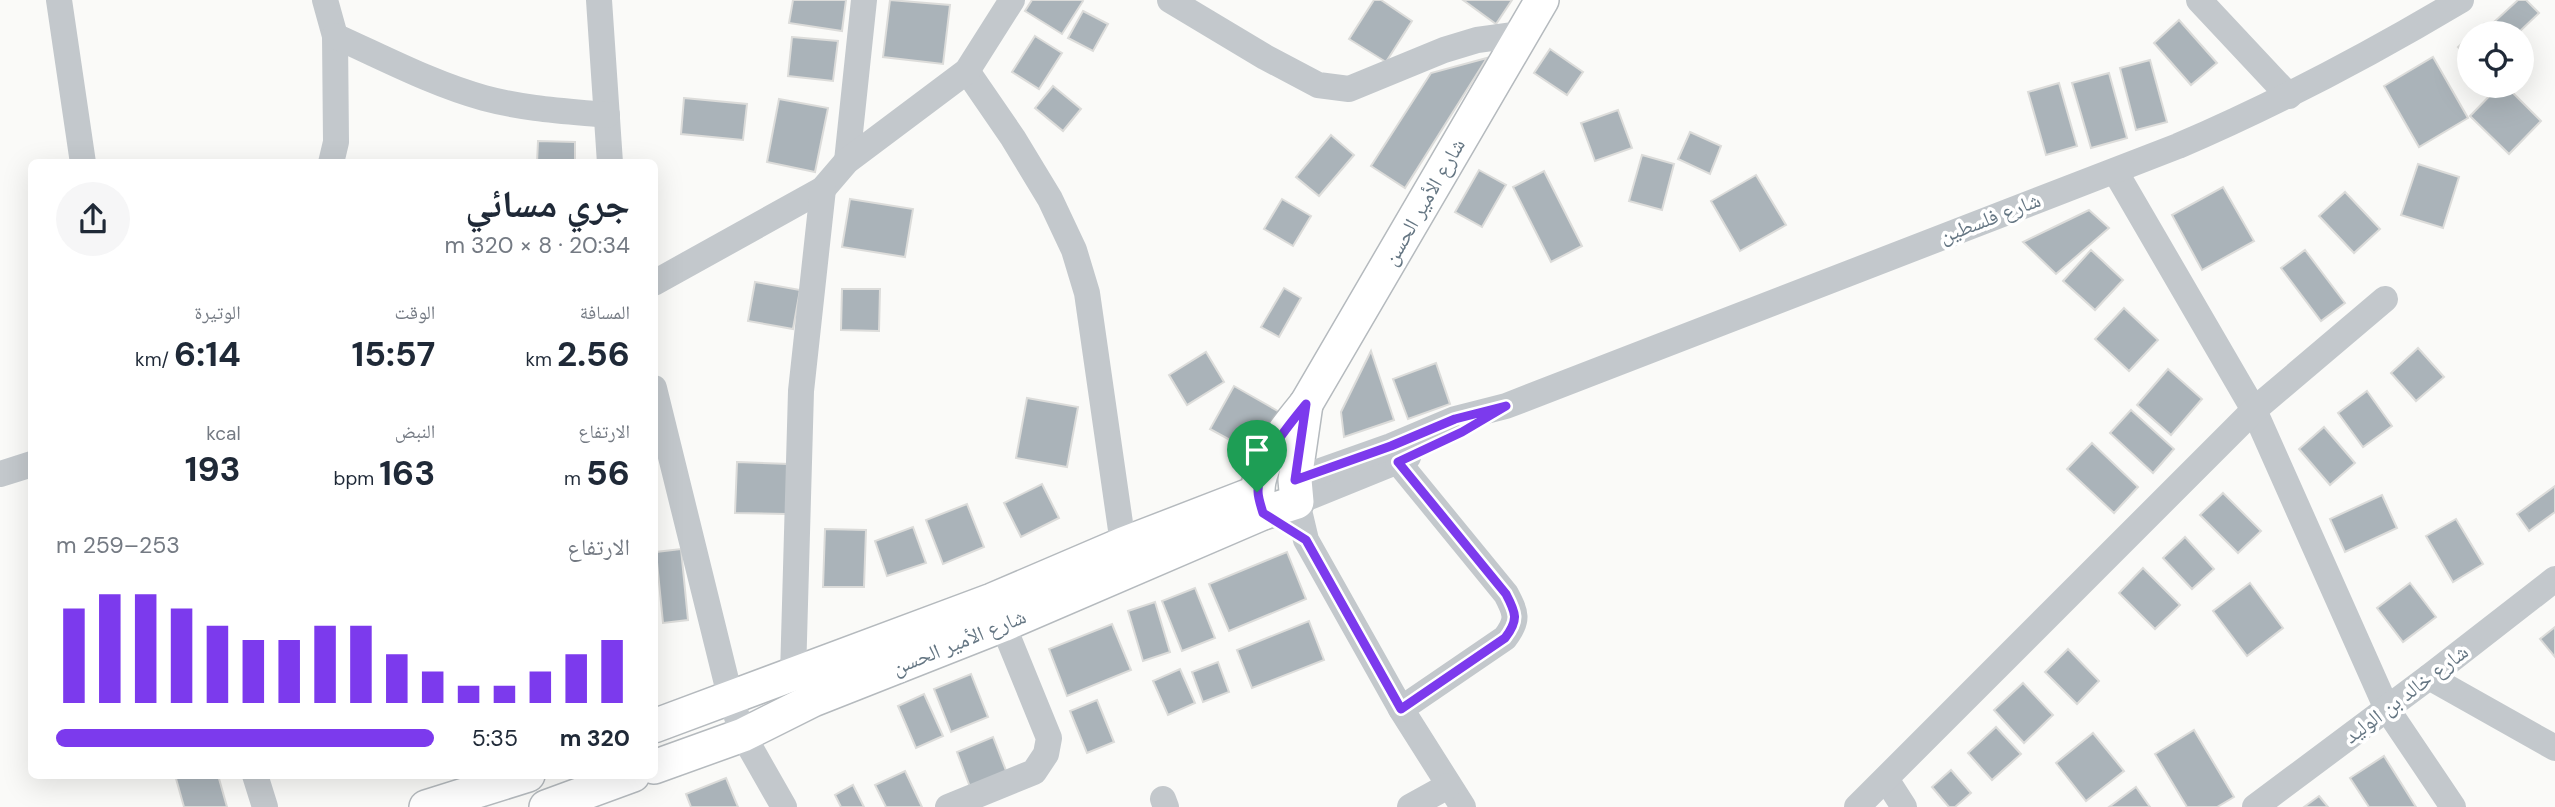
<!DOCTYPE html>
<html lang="ar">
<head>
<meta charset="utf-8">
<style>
  body { margin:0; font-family:"DM Sans","Noto Naskh Arabic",sans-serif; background:#f6f6f7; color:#1f2937; direction:rtl; height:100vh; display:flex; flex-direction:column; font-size:26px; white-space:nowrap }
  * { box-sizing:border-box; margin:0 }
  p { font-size:23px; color:#747a83 }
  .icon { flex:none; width:38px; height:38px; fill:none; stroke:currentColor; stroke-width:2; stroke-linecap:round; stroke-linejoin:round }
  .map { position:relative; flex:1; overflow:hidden; direction:ltr }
  .details { position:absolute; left:28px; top:159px; width:630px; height:620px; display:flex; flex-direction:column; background:#fff; border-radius:10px; box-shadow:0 7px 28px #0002; direction:rtl }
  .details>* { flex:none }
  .buttons { position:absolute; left:2457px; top:21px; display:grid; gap:14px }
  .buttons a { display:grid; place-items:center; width:77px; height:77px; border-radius:50%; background:#fff; box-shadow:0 7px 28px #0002; font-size:35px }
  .pin { position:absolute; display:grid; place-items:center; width:60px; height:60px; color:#fff; margin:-72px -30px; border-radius:50% 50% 50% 0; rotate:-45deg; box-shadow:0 0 7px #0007 }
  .pin .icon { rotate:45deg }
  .round { display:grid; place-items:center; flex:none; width:74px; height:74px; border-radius:37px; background:#f6f6f7 }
  .head { display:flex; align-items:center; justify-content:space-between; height:119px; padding:0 28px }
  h1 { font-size:38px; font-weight:700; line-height:52px }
  .metrics { display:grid; grid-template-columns:repeat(3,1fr); gap:10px; height:119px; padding:7px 28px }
  .metrics div { display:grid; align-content:center }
  .metrics b { font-size:35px; font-weight:700 }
  .metrics small { font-size:19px; font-weight:400 }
  .metrics p { font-size:19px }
  .chart { height:196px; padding:14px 28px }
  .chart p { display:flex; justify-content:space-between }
  .chart svg { width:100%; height:126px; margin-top:7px; stroke:#7c3aed; stroke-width:6 }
  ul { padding:0 28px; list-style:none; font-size:23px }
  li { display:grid; grid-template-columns:112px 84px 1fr; align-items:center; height:52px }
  li i { height:18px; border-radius:9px; background:#7c3aed }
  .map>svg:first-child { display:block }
</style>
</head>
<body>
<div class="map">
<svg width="2555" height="807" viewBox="0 0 2555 807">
  <rect width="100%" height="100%" fill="#fafaf8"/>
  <g fill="#aab3b9" stroke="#dcdcda" stroke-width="2">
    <path d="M793 0H846L842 31 789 23Z"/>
    <path d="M890 0 950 5 943 64 883 57Z"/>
    <path d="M1032 0H1082L1083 1 1062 34 1025 11Z"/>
    <path d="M1374 0H1381L1412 21 1386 62 1349 39Z"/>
    <path d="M1463 0H1512L1496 24Z"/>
    <path d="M2518 0H2526L2539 13 2518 33H2504L2494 22Z"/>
    <path d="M1083 11 1108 24 1093 51 1068 38Z"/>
    <path d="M2179 20 2217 63 2191 85 2154 43Z"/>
    <path d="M2484 24 2492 33H2473Z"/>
    <path d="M1035 36 1062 53 1039 89 1012 72Z"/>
    <path d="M792 37 838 41 833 81 788 76Z"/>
    <path d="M2469 37V59L2458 47Z"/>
    <path d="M1550 49 1583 72 1567 95 1534 73Z"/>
    <path d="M2433 57 2468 118 2419 147 2384 86Z"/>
    <path d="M1487 58 1405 188 1371 166 1431 73Z"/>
    <path d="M2150 60 2167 122 2136 130 2120 68Z"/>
    <path d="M2109 73 2127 138 2091 148 2072 83Z"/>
    <path d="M2059 83 2077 146 2046 155 2028 92Z"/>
    <path d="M1053 86 1081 109 1063 131 1035 108Z"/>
    <path d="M2499 86H2506L2541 121 2509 154 2470 116Z"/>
    <path d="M684 98 747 104 743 140 681 134Z"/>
    <path d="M779 99 828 108 815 172 767 162Z"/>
    <path d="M1618 110 1632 148 1595 161 1581 123Z"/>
    <path d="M1690 132 1721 146 1710 174 1678 159Z"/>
    <path d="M1331 135 1354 155 1319 196 1296 177Z"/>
    <path d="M538 141 575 142V163H537Z"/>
    <path d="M1642 155 1674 164 1662 210 1629 201Z"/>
    <path d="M2418 164 2459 177 2443 228 2401 215Z"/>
    <path d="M1479 170 1506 185 1482 227 1455 212Z"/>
    <path d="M1544 171 1582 246 1551 262 1513 187Z"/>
    <path d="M1756 175 1786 225 1740 251 1711 201Z"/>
    <path d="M2223 187 2254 241 2202 270 2172 215Z"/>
    <path d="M2345 192 2380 229 2354 253 2319 216Z"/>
    <path d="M850 199 913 209 905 257 842 247Z"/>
    <path d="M1282 199 1311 216 1293 246 1264 229Z"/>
    <path d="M2089 210 2109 228 2056 274 2023 242Z"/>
    <path d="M2091 250 2123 280 2095 310 2063 281Z"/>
    <path d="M2305 250 2345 303 2321 321 2281 268Z"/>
    <path d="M755 282 800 290 793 329 748 321Z"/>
    <path d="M1284 288 1301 298 1279 337 1261 327Z"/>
    <path d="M842 289H880L879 331 841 330Z"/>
    <path d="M2124 308 2158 340 2129 371 2095 339Z"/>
    <path d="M2418 348 2444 377 2416 401 2391 373Z"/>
    <path d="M1371 351 1394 420 1344 437 1341 412Z"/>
    <path d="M1206 352 1224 382 1187 405 1169 375Z"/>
    <path d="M1436 363 1450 404 1408 419 1393 379Z"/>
    <path d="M2168 369 2202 399 2171 435 2137 405Z"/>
    <path d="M1234 386 1283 414 1259 456 1210 429Z"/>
    <path d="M2367 391 2392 426 2363 447 2338 413Z"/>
    <path d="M1027 398 1078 407 1067 467 1016 458Z"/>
    <path d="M2131 410 2174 449 2153 473 2110 433Z"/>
    <path d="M2324 427 2355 463 2330 485 2299 449Z"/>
    <path d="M2092 443 2138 487 2114 513 2067 469Z"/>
    <path d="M737 462 789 464 786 514 735 513Z"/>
    <path d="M1042 484 1059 518 1021 537 1004 503Z"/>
    <path d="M2555 486V512L2529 531 2517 514Z"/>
    <path d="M2223 493 2261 531 2238 553 2200 515Z"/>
    <path d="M2382 495 2397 528 2345 552 2330 519Z"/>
    <path d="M967 504 984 547 943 564 926 520Z"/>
    <path d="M2456 519 2483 564 2453 582 2426 536Z"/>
    <path d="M913 527 926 563 887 576 875 541Z"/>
    <path d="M825 529 866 530 864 587H823Z"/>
    <path d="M2185 537 2214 569 2192 589 2163 558Z"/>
    <path d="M681 549 688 620 663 623 656 552Z"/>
    <path d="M1287 552 1306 599 1229 631 1209 584Z"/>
    <path d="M2143 568 2180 605 2155 629 2119 593Z"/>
    <path d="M2250 583 2283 628 2247 656 2213 611Z"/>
    <path d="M2410 583 2436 617 2403 642 2377 608Z"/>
    <path d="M1195 588 1215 638 1182 651 1162 601Z"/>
    <path d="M1155 602 1170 652 1143 661 1128 611Z"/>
    <path d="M1309 621 1324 660 1252 688 1237 650Z"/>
    <path d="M1112 624 1131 670 1067 696 1049 649Z"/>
    <path d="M2555 627V657L2540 639Z"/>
    <path d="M2068 649 2099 681 2077 704 2045 672Z"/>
    <path d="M1218 662 1229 692 1203 702 1192 672Z"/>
    <path d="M1180 669 1195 703 1168 715 1153 681Z"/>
    <path d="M971 674 988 717 951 732 934 689Z"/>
    <path d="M2023 683 2053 715 2024 743 1994 710Z"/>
    <path d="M924 694 943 736 916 748 898 706Z"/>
    <path d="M1097 700 1114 742 1087 753 1070 711Z"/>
    <path d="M1996 727 2021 754 1992 780 1968 753Z"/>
    <path d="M2194 730 2234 797 2217 807H2187L2155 754Z"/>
    <path d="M2093 733 2124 771 2086 801 2056 763Z"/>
    <path d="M993 737 1010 781 973 795 957 752Z"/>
    <path d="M2384 756 2416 807H2369L2350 778Z"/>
    <path d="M1951 770 1971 793 1955 807H1949L1932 787Z"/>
    <path d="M905 771 922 807H886L875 785Z"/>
    <path d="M175 775H218L227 807H184Z"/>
    <path d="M726 778 738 807H691L686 794Z"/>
    <path d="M853 785 864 807H841L835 795Z"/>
    <path d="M2136 787 2150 807H2109Z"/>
    <path d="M2319 796 2328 807H2304Z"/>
  </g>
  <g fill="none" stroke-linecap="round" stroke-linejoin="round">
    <defs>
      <g id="major">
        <path d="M1263 513C1261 506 1257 498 1258 491 1258 461 1288 426 1306 404L1542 0"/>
        <path d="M654 726 992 600 1123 544 1250 495"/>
        <path d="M654 767 743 735 813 700 1003 625 1263 513 1297 502 1295 480 1306 404"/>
        <path d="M426 807 528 775"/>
        <path d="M546 807 633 775"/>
      </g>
    </defs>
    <use href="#major" stroke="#b5babe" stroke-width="36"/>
    <g stroke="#c3c8cc" stroke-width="26">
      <path d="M59 0 83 163"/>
      <path d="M325 0 335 36 336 142 331 163"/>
      <path d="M599 0 610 163"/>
      <path d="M1170 0 1265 57 1318 85 1349 89 1444 50 1477 40 1521 34"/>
      <path d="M2199 0 2289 96"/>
      <path d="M335 36C384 58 433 84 484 98 525 109 565 111 607 115"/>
      <path d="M967 71 1013 138 1050 199 1074 250 1087 293 1123 544"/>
      <path d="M847 161 864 0"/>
      <path d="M2115 171 2254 410 2387 709 2453 807"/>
      <path d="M654 283 823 189 847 161 967 71 1012 0"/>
      <path d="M654 388 730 696 743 735 784 807"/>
      <path d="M1408 457 1297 502 1306 540 1401 709 1463 807"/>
      <path d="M1398 462 1506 594C1516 613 1519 620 1505 638L1401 709"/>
      <path d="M0 474 32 464"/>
      <path d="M1295 480 1391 446 1455 419 1506 406 2178 146C2276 104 2369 55 2461 0"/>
      <path d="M793 675 801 391 823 189"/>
      <path d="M2429 677 2555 748"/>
      <path d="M255 775 265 807"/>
      <path d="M1886 779 1904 807"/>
      <path d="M1163 799 1166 807"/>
      <path d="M948 807 1034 772 1046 754 1049 738 1003 625"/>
      <path d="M1410 807 1448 786"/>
      <path d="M1857 807 2254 410 2385 299"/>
      <path d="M2255 807 2429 677 2555 579"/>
    </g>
    <use href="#major" stroke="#fff" stroke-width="33"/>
  </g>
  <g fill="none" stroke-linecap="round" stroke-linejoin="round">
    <defs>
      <path id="route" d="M1306 404 1295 480 1391 446 1455 419 1506 406 1462 432 1398 462 1506 594C1516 613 1519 620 1505 638L1401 709 1306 540 1263 513C1261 506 1258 498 1258 491 1258 461 1288 426 1306 404Z"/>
    </defs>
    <use href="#route" stroke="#fff" stroke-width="14"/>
    <use href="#route" stroke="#7c3aed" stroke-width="9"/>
  </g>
  <g text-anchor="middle" stroke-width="7" stroke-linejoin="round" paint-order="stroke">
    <g font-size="21" fill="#657683" stroke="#fff">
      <text transform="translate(1424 202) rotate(-60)" y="7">شارع الأمير الحسن</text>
      <text transform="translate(1990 218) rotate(-21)" y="7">شارع فلسطين</text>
      <text transform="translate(959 642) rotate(-22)" y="7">شارع الأمير الحسن</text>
      <text transform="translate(2406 694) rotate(-37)" y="7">شارع خالد بن الوليد</text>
    </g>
  </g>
</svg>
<div class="buttons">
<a><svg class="icon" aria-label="locate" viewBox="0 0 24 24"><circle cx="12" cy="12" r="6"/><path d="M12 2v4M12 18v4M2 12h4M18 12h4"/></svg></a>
</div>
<div class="pin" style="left:1257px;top:492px;background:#1e9e55"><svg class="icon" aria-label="arrive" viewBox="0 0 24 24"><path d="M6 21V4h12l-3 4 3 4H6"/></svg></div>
<section class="details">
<div class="head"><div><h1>جري مسائي</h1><p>20:34 · 8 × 320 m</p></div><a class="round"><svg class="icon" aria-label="share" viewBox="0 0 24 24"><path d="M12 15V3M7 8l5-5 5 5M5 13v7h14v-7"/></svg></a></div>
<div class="metrics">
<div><p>المسافة</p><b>2.56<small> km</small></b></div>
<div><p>الوقت</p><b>15:57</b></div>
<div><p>الوتيرة</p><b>6:14<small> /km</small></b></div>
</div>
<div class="metrics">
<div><p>الارتفاع</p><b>56<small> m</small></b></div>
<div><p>النبض</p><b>163<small> bpm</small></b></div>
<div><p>kcal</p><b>193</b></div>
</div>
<div class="chart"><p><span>الارتفاع</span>253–259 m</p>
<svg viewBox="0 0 160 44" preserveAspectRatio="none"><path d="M5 44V11M15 44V6M25 44V6M35 44V11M45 44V17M55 44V22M65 44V22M75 44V17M85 44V17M95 44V27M105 44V33M115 44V38M125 44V38M135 44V33M145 44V27M155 44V22"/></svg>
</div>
<ul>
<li><b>320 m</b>5:35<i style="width:100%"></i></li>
</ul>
</section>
</div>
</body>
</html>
